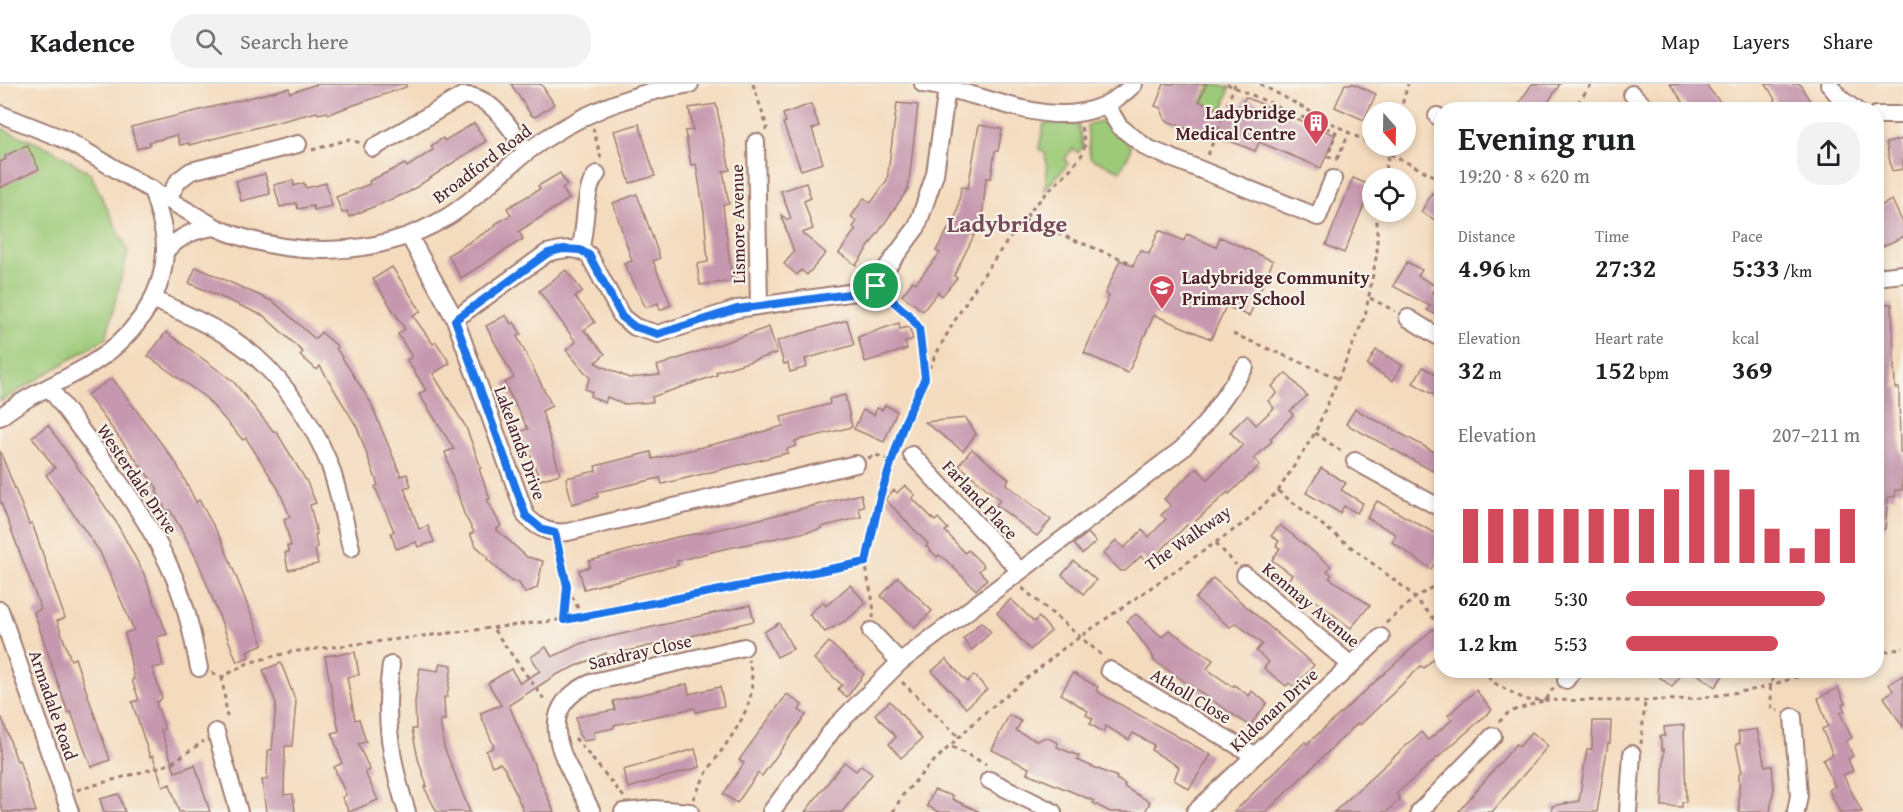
<!DOCTYPE html>
<html lang="en">
<head>
<meta charset="utf-8">
<style>
  body { margin:0; font-family:"Gentium Book Plus",serif; background:#f2f2f2; color:#202124; height:100vh; display:flex; flex-direction:column; font-size:22px; white-space:nowrap }
  * { box-sizing:border-box; margin:0 }
  p { font-size:20px; color:#757577 }
  .icon { flex:none; width:33px; height:33px; fill:none; stroke:currentColor; stroke-width:2; stroke-linecap:round; stroke-linejoin:round }
  .map { position:relative; flex:1; overflow:hidden }
  .panel { position:absolute; left:1434px; top:18px; width:450px; height:576px; display:flex; flex-direction:column; background:#fff; border-radius:24px; box-shadow:0 3px 9px #0003 }
  .panel>* { flex:none }
  .needle { width:39px; rotate:160deg }
  .tools { position:absolute; left:1362px; top:18px; display:grid; gap:12px }
  .tools a { display:grid; place-items:center; width:54px; height:54px; border-radius:50%; background:#fff; box-shadow:0 3px 9px #0003; font-size:30px }
  .pin { position:absolute; display:grid; place-items:center; width:51px; height:51px; color:#fff; margin:-26px; border:3px solid #fff; border-radius:50%; box-shadow:0 2px 6px #0007 }
  .round { display:grid; place-items:center; flex:none; width:63px; height:63px; border-radius:24px; background:#f2f2f2 }
  .head { display:flex; align-items:center; justify-content:space-between; height:102px; padding:0 24px }
  h1 { font-size:33px; font-weight:700; line-height:45px }
  .stats { display:grid; grid-template-columns:repeat(3,1fr); gap:9px; height:102px; padding:6px 24px }
  .stats div { display:grid; align-content:center }
  .stats b { font-size:26px; font-weight:700 }
  .stats small { font-size:16px; font-weight:400 }
  .stats p { font-size:16px }
  .chart { height:168px; padding:12px 24px }
  .chart p { display:flex; justify-content:space-between }
  .chart svg { width:100%; height:108px; margin-top:6px; stroke:#d1495b; stroke-width:6 }
  ul { padding:0 24px; list-style:none; font-size:20px }
  li { display:grid; grid-template-columns:96px 72px 1fr; align-items:center; height:45px }
  li i { height:15px; border-radius:8px; background:#d1495b }
  header { display:flex; align-items:center; gap:36px; box-sizing:border-box; height:84px; padding:0 30px; background:#fff; border-bottom:2px solid #e0e0e0 }
  header strong { font-size:28px }
  nav { display:flex; gap:33px; margin-inline-start:auto; font-size:21px }
  .search { width:420px; height:54px; background:#f2f2f2; display:flex; align-items:center; gap:15px; box-sizing:border-box; padding:0 21px; border-radius:24px; color:#757577; font-size:22px }
  .map>svg:first-child { display:block }
</style>
</head>
<body>
<header>
<strong>Kadence</strong>
<div class="search"><svg class="icon" aria-label="search" viewBox="0 0 24 24"><circle cx="10" cy="10" r="6"/><path d="M15 15l6 6"/></svg>Search here</div>
<nav><a>Map</a><a>Layers</a><a>Share</a></nav>
</header>
<div class="map">
<svg width="1903" height="728" viewBox="0 0 1903 728">
  <rect width="100%" height="100%" fill="#f7f3e8"/>
  <filter id="ink" filterUnits="userSpaceOnUse"><feTurbulence type="fractalNoise" baseFrequency=".0167" numOctaves="2"/><feDisplacementMap in="SourceGraphic" scale="12" xChannelSelector="R" yChannelSelector="G"/><feConvolveMatrix kernelMatrix="1 2 1 2 8 2 1 2 1" color-interpolation-filters="sRGB"/></filter>
  <filter id="wash" filterUnits="userSpaceOnUse"><feTurbulence type="fractalNoise" baseFrequency=".008" numOctaves="4" result="noise"/><feDisplacementMap in="SourceGraphic" scale="24" xChannelSelector="R" yChannelSelector="G"/><feGaussianBlur stdDeviation="1.35" result="paint"/><feColorMatrix in="noise" values="0 0 0 0 0 0 0 0 0 0 0 0 0 0 0 0 0 1.4 0 .05"/><feComposite in="paint" operator="in"/></filter>
  <g filter="url(#wash)">
    <rect width="100%" height="100%" fill="#f4dbbe"/>
    <g fill="#9cca78" stroke="#737452" stroke-width="1.5">
      <path d="M1211 0 1230 3 1223 27 1201 18Z"/>
      <path d="M1101 37 1130 61V68L1120 87 1090 74 1087 41Z"/>
      <path d="M1044 39 1078 40 1083 62 1078 69 1073 65 1065 74 1068 80 1045 106 1047 86 1045 69 1039 65Z"/>
      <path d="M0 44 51 65 90 89 128 167 106 254 0 318Z"/>
    </g>
    <g id="blocks">
      <g fill="#c698af">
        <path d="M317 0H406V3L328 30 327 28 318 30 317 28 189 61V59L180 61 177 51 149 58 150 61 137 65 131 43 289 4 290 9Z"/>
        <path d="M511 0H541L554 20 535 33 531 31Z"/>
        <path d="M1164 0H1207L1199 17 1237 34 1245 13 1335 51 1321 84 1259 58 1255 67 1213 50 1211 55 1165 36 1161 24 1155 22Z"/>
        <path d="M1345 0H1354L1376 10 1364 36 1335 23Z"/>
        <path d="M1532 0H1560L1543 26H1530L1519 19Z"/>
        <path d="M1670 0H1705L1727 26H1689Z"/>
        <path d="M1766 0H1800L1815 26H1781Z"/>
        <path d="M897 19 918 21 908 105 856 181 839 169 856 145 853 143 857 137 851 133 864 114 871 119 887 96Z"/>
        <path d="M716 20 730 86 723 87 729 120 723 121 732 197 700 201 697 180 708 178 704 128 696 80 691 81 685 47 693 46 689 24Z"/>
        <path d="M811 20 819 42 812 45 823 79 801 86 783 39 786 38 783 30Z"/>
        <path d="M474 39 486 57 409 108 349 133 347 127 342 129 336 113 370 100 369 97 405 80 407 83 433 66 431 62 443 54 444 57Z"/>
        <path d="M639 40 655 92 630 99 614 47Z"/>
        <path d="M979 41 1002 45 998 67H995L991 94H986L982 135 954 192 957 194 942 212 938 208 923 227 902 211 913 197 916 199 940 169 936 167 957 129 961 103 968 104Z"/>
        <path d="M1903 55V85L1892 87 1886 59Z"/>
        <path d="M27 61 39 85 0 104V78L6 75 5 72Z"/>
        <path d="M560 89 567 101 562 104 569 115 519 147 523 155 461 194 448 171 496 142 495 140 511 131 507 124 540 105 538 102Z"/>
        <path d="M265 90 270 110 241 117 236 97Z"/>
        <path d="M1353 94 1372 102 1344 169 1326 161Z"/>
        <path d="M293 96 294 102 304 99 306 104 326 99 332 122 314 126 313 122 298 125 296 119 280 123 274 101Z"/>
        <path d="M806 99 811 114 804 117 813 145 802 149 826 169 807 191 801 186 797 191 784 180 794 168 781 131 788 136 791 135 781 107Z"/>
        <path d="M1432 109 1442 115V140L1421 128Z"/>
        <path d="M637 110 660 174 653 177 671 221 660 226 658 219 646 224 624 180 632 177 613 119Z"/>
        <path d="M1892 116 1903 139V153L1876 165V124Z"/>
        <path d="M1159 146 1184 157 1187 150 1216 163 1220 153 1273 177 1249 232 1226 222 1211 255 1154 231 1128 289 1084 269 1109 212 1105 210 1120 176 1133 182 1140 166 1149 170Z"/>
        <path d="M1407 178 1422 186 1418 192 1436 202 1432 208 1436 211 1442 202V234L1427 226 1430 222 1393 202Z"/>
        <path d="M196 183 274 218 315 255 321 248 338 263 336 264 370 317 401 392 407 390 411 402 404 404 419 445 428 442 434 458 418 463 416 458 396 465 391 449 394 447 375 403 378 401 357 343 320 282 317 286 300 271 303 268 264 232 189 199Z"/>
        <path d="M392 183 421 227 413 232 433 260 436 258 450 279 433 290 466 343 481 384 479 385 490 415 487 416 501 442 496 445 527 473 543 477 537 504 525 509 519 499 511 497 487 475 488 473 476 462 470 450 474 448 464 430 445 368 454 365 419 310 426 306 407 276 412 273 398 250 405 245 373 195Z"/>
        <path d="M566 186 583 208 575 213 595 238 584 246 605 270 595 279 629 294 660 291 657 282 769 243 777 269 716 288 717 291 652 313 653 318 624 320 607 313 605 319 590 312 592 308 585 305 590 294 566 266 576 258 539 207Z"/>
        <path d="M1876 220H1892L1895 304H1899L1900 368H1903L1902 406H1895V413H1888L1885 445H1876Z"/>
        <path d="M506 231 511 240 514 238 521 250 517 252 552 322 542 327 560 390 540 396 521 347 528 345 504 299 514 294 486 242Z"/>
        <path d="M847 236 854 261 805 275 807 283 790 288 788 279 784 280 777 257Z"/>
        <path d="M899 239 900 245 909 243 913 255 905 258 907 265 865 278 858 253Z"/>
        <path d="M166 248 233 297 274 348 276 347 307 398 316 419 310 421 317 450 315 451 317 463 315 464 318 480 288 486 285 469 289 468 287 462H291L284 435 290 433 279 406 246 354 243 356 206 314 148 272Z"/>
        <path d="M1376 266 1402 281 1393 297 1367 281Z"/>
        <path d="M1423 283 1442 294V316L1413 299Z"/>
        <path d="M1286 289 1307 312 1290 327 1293 331 1270 355 1272 357 1254 375 1260 381 1229 410 1228 408 1189 443 1187 441 1148 479 1141 472 1125 487H1121L1103 470 1116 456 1124 464 1142 446 1149 453 1166 435 1161 431 1171 422 1164 415 1175 404 1197 384 1207 395 1243 361 1230 348 1247 331 1256 341 1274 324 1268 317 1277 309 1272 302Z"/>
        <path d="M112 294 176 379 196 418 199 416 222 457 263 560 247 567 249 573 237 578 199 480 184 450 170 426 166 427 156 406 158 405 87 311Z"/>
        <path d="M845 311 852 343 795 357 796 362 787 365 788 369 662 400 660 394 597 408 598 413 572 420 566 394 596 387 595 382 651 368 653 375 751 351 783 342 781 333 830 320 829 315Z"/>
        <path d="M885 321 897 327 884 358 854 345 863 326 874 331 877 324 882 326Z"/>
        <path d="M1355 325 1442 372V392L1346 340Z"/>
        <path d="M966 334 976 350 963 367 925 338Z"/>
        <path d="M48 341 116 438 144 490 167 550 157 553 163 582 152 584 162 614 156 619 165 645 161 646 175 688 195 681 210 728H179L170 700 163 703 153 672 150 673 132 618 139 616 132 596 134 595 125 549 134 546 100 468 46 391 55 384 32 353Z"/>
        <path d="M972 365 1009 395 1006 400 1051 436 1037 452 996 421 1000 416 959 381Z"/>
        <path d="M0 367 29 440 32 439 65 534 57 537 71 576 75 574 110 676 91 683 71 628 68 629 34 528 41 525 0 416Z"/>
        <path d="M1321 384 1346 399 1341 406 1363 419 1357 429 1344 422 1340 429 1306 409Z"/>
        <path d="M905 401 915 411 912 414 935 437 938 434 948 445 945 447 965 469 968 466 984 482 979 487 987 495 976 506 945 475 939 471 937 473 926 462 928 460 885 415 894 406 897 409Z"/>
        <path d="M861 410 864 423 859 424 861 433 821 443V445L719 466 677 477 678 481 584 505 579 486 590 483 589 477 677 453 707 448Z"/>
        <path d="M1377 417 1442 453V468L1431 485 1392 458 1396 450 1367 434Z"/>
        <path d="M1280 441 1331 482 1327 487 1332 491 1329 494 1370 521 1351 544 1288 496 1292 491 1272 476 1280 464 1276 462 1279 457 1271 452Z"/>
        <path d="M1088 449 1096 458 1082 470 1074 460Z"/>
        <path d="M1074 477 1096 496 1084 510 1062 491Z"/>
        <path d="M898 493 932 527 915 544 881 512Z"/>
        <path d="M1213 494 1314 581 1295 603 1289 599 1286 602 1264 584 1269 578 1256 567 1262 560 1236 539 1230 543 1195 515Z"/>
        <path d="M850 501 866 519 847 536 825 548 809 530 823 518 826 522Z"/>
        <path d="M1011 515 1034 538 1039 533 1051 547 1030 566 997 529Z"/>
        <path d="M750 521 754 537 607 572 606 569 556 591 509 621 554 728H524L505 685 500 679 492 682 486 667 494 663 480 629 501 621 488 599 511 585 520 599 540 587 531 573 546 563 552 573 582 559Z"/>
        <path d="M1136 530 1162 553 1169 546 1213 576 1207 585 1233 603 1234 601 1249 612 1252 607 1267 619 1250 642 1153 576 1154 574 1127 537Z"/>
        <path d="M981 538 991 548 972 566 963 555Z"/>
        <path d="M779 539 793 565 777 573 764 548Z"/>
        <path d="M1433 545 1442 553V566L1424 584 1421 582 1360 641 1358 639 1266 728H1234L1305 658 1307 660Z"/>
        <path d="M829 558 864 590 847 613 838 605 842 601 814 575Z"/>
        <path d="M355 568 359 591 347 593 355 636 359 635 366 658 358 660 370 686 365 688 378 716 349 728 342 713 346 711 334 683 342 679 332 649 339 647 325 572Z"/>
        <path d="M946 575 967 598 974 591 987 605 966 624 932 587Z"/>
        <path d="M281 579 296 618 292 662H285L284 711 293 710 295 728H266L262 696H267L268 666H272L276 619 263 586Z"/>
        <path d="M440 579 452 581 447 613H444L445 636H440L444 663 470 728H437L424 703 427 702 418 675 412 645H416L415 618 420 584 438 587Z"/>
        <path d="M1651 586H1685L1672 603Z"/>
        <path d="M1692 586H1727L1715 603Z"/>
        <path d="M1073 589 1098 603 1096 607 1211 671 1189 705 1174 696 1179 683 1151 666 1154 661 1133 649 1129 656 1106 642 1103 648 1090 640 1093 635 1086 631 1088 627 1061 610Z"/>
        <path d="M1903 591V643L1884 613 1893 607 1889 600Z"/>
        <path d="M687 600 689 610 720 603 724 622 696 628 695 624 614 641V644L594 648 595 655 584 657 579 651 576 633 615 626 613 617Z"/>
        <path d="M1838 604 1845 619 1842 621 1845 627 1840 629 1852 654 1846 657 1853 672 1848 675 1853 687 1843 691 1862 728H1840L1829 706 1835 702 1823 676 1833 671 1822 645 1828 642 1818 614Z"/>
        <path d="M1476 606 1492 626 1396 710 1400 715 1386 728H1334L1421 648 1428 656 1452 636 1448 631Z"/>
        <path d="M787 610 802 621 799 626 806 631 762 692 758 689 737 719 723 710 744 679 739 676Z"/>
        <path d="M890 617 922 655 901 674 889 660 896 653 875 630Z"/>
        <path d="M1009 631 1021 637 1016 647 1037 657 1046 653 1058 659 1057 663 1079 672 1077 676 1117 693 1116 695 1125 700 1124 703 1150 718 1145 728H1110L1093 719 1094 717 1027 689 1029 684 992 666Z"/>
        <path d="M0 634H2L17 677 19 676 36 728H3L0 718Z"/>
        <path d="M1593 637H1611L1610 659H1608L1597 728H1552V722L1579 717 1587 665H1592Z"/>
        <path d="M1684 641 1686 718H1682V723L1662 722 1664 665 1662 666 1660 652H1665L1664 643Z"/>
        <path d="M1757 645 1765 682H1772L1774 704 1770 728H1739V689L1742 688 1736 660 1740 659 1738 648Z"/>
        <path d="M1532 648 1548 662 1492 728H1458L1516 660 1519 663Z"/>
        <path d="M695 665 700 683 628 704 623 686Z"/>
        <path d="M844 678 856 687 861 681 872 690 842 728H805Z"/>
        <path d="M934 706 953 712 952 715 980 728H939L927 722Z"/>
        <path d="M119 710 125 728H104L100 715Z"/>
      </g>
    </g>
  </g>
  <g filter="url(#ink)">
    <use href="#blocks" fill-opacity="0" stroke="#9f7d74" stroke-width="1.5"/>
    <g fill="none" stroke-linecap="round" stroke-linejoin="round">
      <defs>
        <g id="minor">
          <path d="M923 0C997 9 1070 63 1134 0"/>
          <path d="M1829 0 1841 15 1856 26"/>
          <path d="M1632 10 1648 26"/>
          <path d="M1107 22 1119 42 1147 64 1318 133 1333 95"/>
          <path d="M0 30 66 56 215 143C288 175 377 175 447 133 477 115 500 88 528 67 575 32 632 8 690 0"/>
          <path d="M1876 31H1903"/>
          <path d="M1437 32 1442 35"/>
          <path d="M756 58 759 221"/>
          <path d="M373 64 462 12C492 9 511 47 527 67"/>
          <path d="M167 115 179 96 191 87 298 60"/>
          <path d="M409 152 455 235 526 432C539 445 550 450 568 448L856 380"/>
          <path d="M580 166C587 144 583 104 597 90"/>
          <path d="M165 167C181 152 195 145 215 143"/>
          <path d="M1876 193 1903 190"/>
          <path d="M153 215C180 228 210 240 235 257 276 284 310 333 329 379 339 406 344 436 351 464"/>
          <path d="M1408 234 1442 255"/>
          <path d="M455 235 547 169C563 165 575 162 589 171L622 233 635 243 658 250 737 225 870 206 917 143 935 90 947 4"/>
          <path d="M49 303C93 364 146 425 175 495 187 524 193 554 199 584"/>
          <path d="M0 333C26 312 59 299 88 282 128 258 163 217 165 168 166 147 158 126 152 105"/>
          <path d="M912 371 1019 486"/>
          <path d="M1355 377 1442 425"/>
          <path d="M1245 491 1351 581"/>
          <path d="M0 526 70 728"/>
          <path d="M871 547 900 578"/>
          <path d="M391 581C383 633 391 678 407 728"/>
          <path d="M1109 586 1254 671"/>
          <path d="M1566 596 1573 586"/>
          <path d="M1793 633 1799 711 1796 728"/>
          <path d="M216 648 239 728"/>
          <path d="M989 696 1053 728"/>
          <path d="M592 728C569 682 525 627 593 598L744 563"/>
          <path d="M623 728 654 725 690 728"/>
          <path d="M771 728 834 644 900 578 1182 365 1205 340 1245 283"/>
          <path d="M1195 728 1381 553"/>
          <path d="M1419 728 1493 652"/>
          <path d="M1628 728 1632 670"/>
        </g>
      </defs>
      <use href="#minor" stroke="#9f7d74" stroke-width="20"/>
      <g stroke="#9f7d74" stroke-width="3" stroke-dasharray="4.5 4.5" stroke-linecap="butt">
        <path d="M753 0 767 43 765 46"/>
        <path d="M1227 0 1336 48 1328 72 1337 76"/>
        <path d="M1260 0 1372 61"/>
        <path d="M1572 26 1592 0"/>
        <path d="M1400 28 1408 0"/>
        <path d="M593 44 602 78"/>
        <path d="M1374 62 1442 96"/>
        <path d="M312 66 350 55 360 59"/>
        <path d="M1208 71 1235 0"/>
        <path d="M1337 75 1349 49"/>
        <path d="M1383 94 1391 62"/>
        <path d="M1024 136 1134 180"/>
        <path d="M886 211C922 242 920 247 925 292"/>
        <path d="M1370 214 1395 227"/>
        <path d="M1233 250 1340 295"/>
        <path d="M1315 349 1344 369"/>
        <path d="M868 374 876 371 892 377"/>
        <path d="M1278 407 1406 505 1442 543"/>
        <path d="M1216 459 1236 481"/>
        <path d="M559 464 567 502 564 536"/>
        <path d="M568 504 583 534"/>
        <path d="M1022 504 1104 573"/>
        <path d="M873 534C876 514 864 495 867 475 885 349 950 228 1029 129 1045 108 1068 91 1083 69L1085 60 1081 42"/>
        <path d="M1386 539 1415 514 1442 497"/>
        <path d="M494 546 546 618"/>
        <path d="M1876 570 1903 564"/>
        <path d="M1482 586 1494 599 1526 616 1636 617 1694 615 1758 605 1820 586"/>
        <path d="M1777 586 1770 601 1772 625 1778 627"/>
        <path d="M212 589 222 593 248 579 290 568 592 532 866 479"/>
        <path d="M222 593 227 631 224 635"/>
        <path d="M902 598 959 653"/>
        <path d="M1499 638 1509 628 1546 616 1554 603"/>
        <path d="M575 654 624 713"/>
        <path d="M1641 660 1645 617"/>
        <path d="M952 663 986 680"/>
        <path d="M77 706 170 680 204 657"/>
        <path d="M693 715C699 704 704 692 711 682 732 650 763 617 748 576"/>
        <path d="M893 728 902 712 928 683 981 632 1064 564 1248 436 1278 407 1315 349 1365 232 1377 169V128"/>
      </g>
      <use href="#minor" stroke="#fff" stroke-width="16"/>
    </g>
  </g>
  <g fill="none" stroke-linecap="round" stroke-linejoin="round" filter="url(#ink)">
    <defs>
      <path id="route" d="M563 165 580 166 589 171 622 233 635 243 658 250 737 225 864 208 876 202 910 232 919 244 925 294 904 340 880 413 866 478 564 536 567 502 555 449 543 446 526 432 455 236 548 169Z"/>
    </defs>
    <use href="#route" stroke="#fff" stroke-width="12"/>
    <use href="#route" stroke="#1a73e8" stroke-width="8"/>
  </g>
  <defs>
    <symbol id="building-pin" viewBox="-11 -11 22 30"><path d="M0 17L-7.5 6A9.5 9.5 0 1 1 7.5 6Z" fill="#d1495b" stroke="#f7f3e8"/><path d="M-4-6H4V6H1V3H-1V6H-4ZM-2.5-4.3h1.7v1.8h-1.7ZM.8-4.3h1.7v1.8H.8ZM-2.5-1h1.7V.8h-1.7ZM.8-1h1.7V.8H.8Z" fill="#fff"/></symbol>
    <symbol id="school-pin" viewBox="-11 -11 22 30"><path d="M0 17L-7.5 6A9.5 9.5 0 1 1 7.5 6Z" fill="#d1495b" stroke="#f7f3e8"/><path d="M0-5L7-2L0 1L-7-2ZM-4 1L0 2.5L4 1V4Q0 6-4 4Z" fill="#fff"/></symbol>
  </defs>
  <g fill-rule="evenodd">
    <use href="#building-pin" x="1301" y="24" width="30" height="40"/>
    <use href="#school-pin" x="1147" y="189" width="30" height="40"/>
  </g>
  <g text-anchor="middle" stroke-width="4.5" stroke-linejoin="round" paint-order="stroke">
    <g font-size="18" font-weight="bold" fill="#4a1f2b" stroke="#f7f3e8" text-anchor="end">
      <text x="1296" y="35">Ladybridge<tspan x="1296" dy="21">Medical Centre</tspan></text>
      <text x="1182" y="200" text-anchor="start">Ladybridge Community<tspan x="1182" dy="21">Primary School</tspan></text>
    </g>
    <g font-size="18" fill="#4a1f2b" stroke="#f7f3e8">
      <text transform="translate(482 80) rotate(-37)" y="6">Broadford Road</text>
      <text transform="translate(738 140) rotate(-91)" y="6">Lismore Avenue</text>
      <text transform="translate(520 359) rotate(70)" y="6">Lakelands Drive</text>
      <text transform="translate(137 395) rotate(56)" y="6">Westerdale Drive</text>
      <text transform="translate(980 416) rotate(47)" y="6">Farland Place</text>
      <text transform="translate(1188 454) rotate(-35)" y="6">The Walkway</text>
      <text transform="translate(1311 521) rotate(40)" y="6">Kenmay Avenue</text>
      <text transform="translate(640 568) rotate(-13)" y="6">Sandray Close</text>
      <text transform="translate(1191 612) rotate(31)" y="6">Atholl Close</text>
      <text transform="translate(53 621) rotate(71)" y="6">Armadale Road</text>
      <text transform="translate(1274 626) rotate(-43)" y="6">Kildonan Drive</text>
    </g>
    <g font-size="24" font-weight="bold" fill="#754959" stroke="#f7f3e8">
      <text x="1007" y="148">Ladybridge</text>
    </g>
  </g>
</svg>
<div class="tools">
<a><svg class="needle" viewBox="-14 -14 28 28"><path d="M0-13l5 13h-10z" fill="#e53935"/><path d="M0 13l5-13h-10z" fill="#757577"/></svg></a>
<a><svg class="icon" aria-label="locate" viewBox="0 0 24 24"><circle cx="12" cy="12" r="6"/><path d="M12 2v4M12 18v4M2 12h4M18 12h4"/></svg></a>
</div>
<div class="pin" style="left:876px;top:202px;background:#1e9e55"><svg class="icon" aria-label="arrive" viewBox="0 0 24 24"><path d="M6 21V4h12l-3 4 3 4H6"/></svg></div>
<section class="panel">
<div class="head"><div><h1>Evening run</h1><p>19:20 · 8 × 620 m</p></div><a class="round"><svg class="icon" aria-label="share" viewBox="0 0 24 24"><path d="M12 15V3M7 8l5-5 5 5M5 13v7h14v-7"/></svg></a></div>
<div class="stats">
<div><p>Distance</p><b>4.96<small> km</small></b></div>
<div><p>Time</p><b>27:32</b></div>
<div><p>Pace</p><b>5:33<small> /km</small></b></div>
</div>
<div class="stats">
<div><p>Elevation</p><b>32<small> m</small></b></div>
<div><p>Heart rate</p><b>152<small> bpm</small></b></div>
<div><p>kcal</p><b>369</b></div>
</div>
<div class="chart"><p><span>Elevation</span>207–211 m</p>
<svg viewBox="0 0 160 44" preserveAspectRatio="none"><path d="M5 44V22M15 44V22M25 44V22M35 44V22M45 44V22M55 44V22M65 44V22M75 44V22M85 44V14M95 44V6M105 44V6M115 44V14M125 44V30M135 44V38M145 44V30M155 44V22"/></svg>
</div>
<ul>
<li><b>620 m</b>5:30<i style="width:85%"></i></li>
<li><b>1.2 km</b>5:53<i style="width:65%"></i></li>
</ul>
</section>
</div>
</body>
</html>
